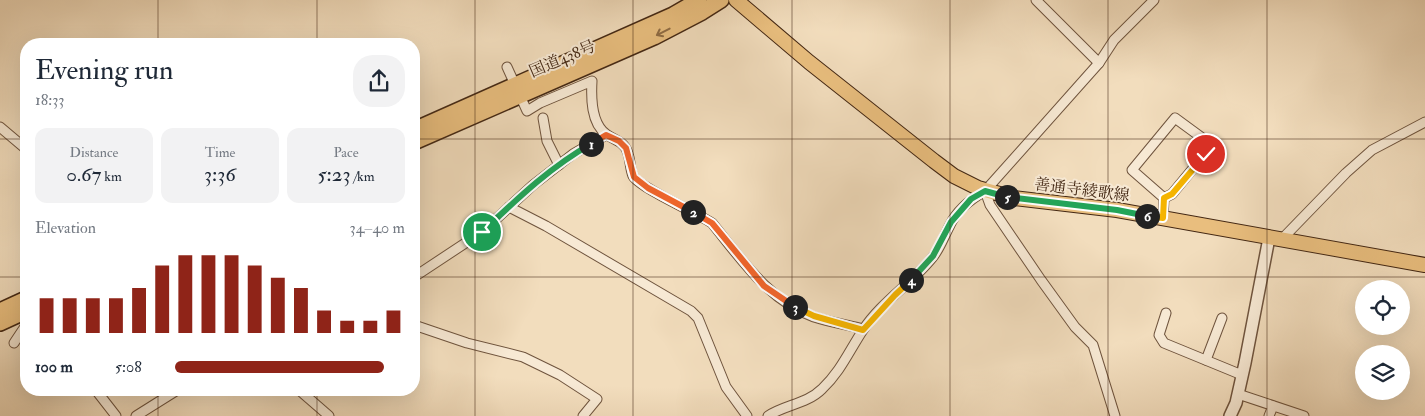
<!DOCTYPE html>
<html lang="en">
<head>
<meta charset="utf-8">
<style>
  body { margin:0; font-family:"IM FELL Double Pica","Noto Serif JP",serif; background:#f2f2f3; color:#1f2937; height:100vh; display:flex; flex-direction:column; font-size:19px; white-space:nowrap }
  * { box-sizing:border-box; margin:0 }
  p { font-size:16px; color:#747a83 }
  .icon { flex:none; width:28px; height:28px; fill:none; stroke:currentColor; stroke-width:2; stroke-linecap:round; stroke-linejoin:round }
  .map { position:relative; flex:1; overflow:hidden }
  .panel { position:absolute; left:20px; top:38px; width:400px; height:358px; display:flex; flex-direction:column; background:#fff; border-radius:20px; box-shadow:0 5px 20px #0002 }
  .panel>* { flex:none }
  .fabs { position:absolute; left:1355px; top:280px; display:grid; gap:10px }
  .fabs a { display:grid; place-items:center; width:55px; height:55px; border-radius:50%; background:#fff; box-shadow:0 5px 20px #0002; font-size:25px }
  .pin { position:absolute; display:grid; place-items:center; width:42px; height:42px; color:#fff; margin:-21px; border:2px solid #fff; border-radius:50%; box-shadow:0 1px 5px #0007 }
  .km { position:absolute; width:25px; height:25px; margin:-12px; border-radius:50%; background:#222; color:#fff; font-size:14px; line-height:25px; text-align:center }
  .round { display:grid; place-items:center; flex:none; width:52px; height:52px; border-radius:20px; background:#f2f2f3 }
  .headline { display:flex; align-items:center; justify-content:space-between; height:85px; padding:0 15px }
  h1 { font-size:28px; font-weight:600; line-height:38px }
  .stats { display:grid; grid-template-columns:repeat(3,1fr); gap:8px; height:85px; padding:5px 15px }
  .stats div { display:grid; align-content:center; border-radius:12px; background:#f2f2f3; text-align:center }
  .stats b { font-size:21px; font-weight:600 }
  .stats small { font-size:14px; font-weight:400 }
  .stats p { font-size:14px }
  .chart { height:140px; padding:10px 15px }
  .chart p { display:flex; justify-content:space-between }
  .chart svg { width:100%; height:90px; margin-top:5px; stroke:#8f2418; stroke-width:6 }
  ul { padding:0 15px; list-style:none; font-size:16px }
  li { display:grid; grid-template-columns:80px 60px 1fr; align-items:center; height:38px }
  li i { height:12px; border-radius:6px; background:#8f2418 }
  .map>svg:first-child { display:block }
</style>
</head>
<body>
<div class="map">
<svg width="1425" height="416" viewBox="0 0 1425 416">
  <rect width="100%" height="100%" fill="#f2ddbd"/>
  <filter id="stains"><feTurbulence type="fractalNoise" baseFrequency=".004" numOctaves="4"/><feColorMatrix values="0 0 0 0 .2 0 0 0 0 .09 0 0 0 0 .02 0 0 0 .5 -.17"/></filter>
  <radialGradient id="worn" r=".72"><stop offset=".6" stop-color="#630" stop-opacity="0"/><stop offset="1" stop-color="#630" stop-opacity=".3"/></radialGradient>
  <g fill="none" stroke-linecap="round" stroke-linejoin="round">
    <defs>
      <g id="minor">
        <path d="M1036 0 1099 63"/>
        <path d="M507 67 527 111 540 103 592 81C591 98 591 123 606 134 612 139 620 140 625 147 631 155 629 167 633 176 640 188 697 213 712 223 741 259 769 301 814 317 830 322 847 325 863 329"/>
        <path d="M543 118 547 141 559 165"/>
        <path d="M0 127 26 149"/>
        <path d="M985 191 990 205 1041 280 1075 327 1093 345 1115 416"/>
        <path d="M509 207 546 226 691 311 698 318 726 387 747 416"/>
        <path d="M1163 219 1164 198 1172 194 1205 154V140L1175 118 1132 170 1164 198"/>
        <path d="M1282 239 1346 173 1372 150 1425 122"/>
        <path d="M414 277 482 232 533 185 573 154 606 135"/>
        <path d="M1166 313 1159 335 1164 343 1242 375"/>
        <path d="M414 325 467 343 523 357 560 375 597 399 583 416"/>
        <path d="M14 343 26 325"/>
        <path d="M1206 360 1222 318"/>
        <path d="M95 389 116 416"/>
        <path d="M298 389 329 416"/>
        <path d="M1238 394 1304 416"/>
        <path d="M136 416 179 389"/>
        <path d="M768 416C784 405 807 404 822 389 841 371 849 351 863 330 881 302 911 284 932 258 940 249 944 236 950 225 957 210 971 199 985 191L1099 63 1114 40 1154 0"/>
        <path d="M1269 416 1273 406"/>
      </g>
      <path id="tertiary" d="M1230 416 1236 403 1245 363 1269 238"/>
      <path id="primary" d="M736 0 809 62 934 161 954 176 978 188 1014 198 1117 210 1425 265"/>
      <g id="trunk">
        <path d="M414 130 673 15 699 0"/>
        <path d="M414 142 654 37 702 12 721 0"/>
        <path d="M0 311 26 299"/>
        <path d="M0 323 26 311"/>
      </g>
    </defs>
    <use href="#minor" stroke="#6f543e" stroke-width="11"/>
    <use href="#tertiary" stroke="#6f543e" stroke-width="14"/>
    <use href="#primary" stroke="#432713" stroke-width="16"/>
    <use href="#trunk" stroke="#432713" stroke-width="18"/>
    <use href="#minor" stroke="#f7e9d4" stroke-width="9"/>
    <use href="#tertiary" stroke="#f7e9d4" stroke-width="11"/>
    <use href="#primary" stroke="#e9be7e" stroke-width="14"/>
    <use href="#trunk" stroke="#e9be7e" stroke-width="15"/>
  </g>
  <defs><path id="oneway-shaft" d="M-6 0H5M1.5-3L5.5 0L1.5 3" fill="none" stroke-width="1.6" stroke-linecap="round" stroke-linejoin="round" transform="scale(1.25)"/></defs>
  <use stroke="#8e6b43" href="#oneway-shaft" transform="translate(663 32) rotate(153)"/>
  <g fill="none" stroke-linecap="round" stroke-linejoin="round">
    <defs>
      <path id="split-1" d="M482 232C516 200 550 167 591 144"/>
      <path id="split-2" d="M591 144 606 135 619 141 626 148 634 177 648 188 693 212"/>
      <path id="split-3" d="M693 212 712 223 764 286 795 307"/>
      <path id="split-4" d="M795 307 814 316 863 330 895 295 911 280"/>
      <path id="split-5" d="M911 280 933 256 951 222 971 199 985 191 1007 197"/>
      <path id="split-6" d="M1007 197 1117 210 1147 216"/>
      <path id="split-7" d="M1147 216 1163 218 1164 198 1172 194 1206 154"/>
    </defs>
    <use href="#split-1" stroke="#fff" stroke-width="10"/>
    <use href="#split-2" stroke="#fff" stroke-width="10"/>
    <use href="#split-3" stroke="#fff" stroke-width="10"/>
    <use href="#split-4" stroke="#fff" stroke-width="10"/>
    <use href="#split-5" stroke="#fff" stroke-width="10"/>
    <use href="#split-6" stroke="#fff" stroke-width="10"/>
    <use href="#split-7" stroke="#fff" stroke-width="10"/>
    <use href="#split-1" stroke="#22a559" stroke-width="6"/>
    <use href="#split-2" stroke="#f0652b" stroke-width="6"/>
    <use href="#split-3" stroke="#f0652b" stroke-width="6"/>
    <use href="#split-4" stroke="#f5b400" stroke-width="6"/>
    <use href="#split-5" stroke="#22a559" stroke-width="6"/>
    <use href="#split-6" stroke="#22a559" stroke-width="6"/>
    <use href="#split-7" stroke="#f5b400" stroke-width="6"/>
  </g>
  <path fill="none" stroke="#432713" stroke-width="1" stroke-opacity="0.55" d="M158 0V44M317 0V44M475 0V416M633 0V416M792 0V416M950 0V416M1108 0V416M1267 0V416M0 139H26M414 139H1425M0 277H26M414 277H1425M158 389V416M317 389V416"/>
  <g text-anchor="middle" stroke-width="4" stroke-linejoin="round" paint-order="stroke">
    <g font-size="16" fill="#432713" stroke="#f7e9d4">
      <text transform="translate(562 58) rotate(-23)" y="6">国道438号</text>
      <text transform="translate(1082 189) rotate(7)" y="6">善通寺綾歌線</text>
    </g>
  </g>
  <rect width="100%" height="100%" filter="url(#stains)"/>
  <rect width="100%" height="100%" fill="url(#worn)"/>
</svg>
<div class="fabs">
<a><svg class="icon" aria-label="locate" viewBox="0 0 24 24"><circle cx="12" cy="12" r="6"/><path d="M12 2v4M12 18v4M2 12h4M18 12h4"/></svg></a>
<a><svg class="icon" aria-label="layers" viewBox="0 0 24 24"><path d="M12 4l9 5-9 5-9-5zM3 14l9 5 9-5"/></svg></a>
</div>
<div class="pin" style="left:482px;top:232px;background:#1e9e55"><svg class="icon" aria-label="arrive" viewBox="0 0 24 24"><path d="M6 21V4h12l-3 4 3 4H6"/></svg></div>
<div class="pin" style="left:1206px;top:154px;background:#d93025"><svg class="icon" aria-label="check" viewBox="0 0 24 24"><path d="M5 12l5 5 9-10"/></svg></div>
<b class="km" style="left:591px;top:144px">1</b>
<b class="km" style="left:693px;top:212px">2</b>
<b class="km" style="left:795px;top:307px">3</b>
<b class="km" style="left:911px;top:280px">4</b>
<b class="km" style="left:1007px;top:197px">5</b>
<b class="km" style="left:1147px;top:216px">6</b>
<section class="panel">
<div class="headline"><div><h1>Evening run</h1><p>18:33</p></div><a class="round"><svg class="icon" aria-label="share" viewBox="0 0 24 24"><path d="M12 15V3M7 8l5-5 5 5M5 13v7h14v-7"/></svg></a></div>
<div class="stats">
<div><p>Distance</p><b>0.67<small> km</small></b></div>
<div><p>Time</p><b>3:36</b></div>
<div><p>Pace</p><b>5:23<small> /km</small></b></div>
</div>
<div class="chart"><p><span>Elevation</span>34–40 m</p>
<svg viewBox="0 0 160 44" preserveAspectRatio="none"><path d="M5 44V27M15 44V27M25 44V27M35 44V27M45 44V22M55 44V11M65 44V6M75 44V6M85 44V6M95 44V11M105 44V17M115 44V22M125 44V33M135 44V38M145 44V38M155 44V33"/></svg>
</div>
<ul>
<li><b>100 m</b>5:08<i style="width:91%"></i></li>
</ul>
</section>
</div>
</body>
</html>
